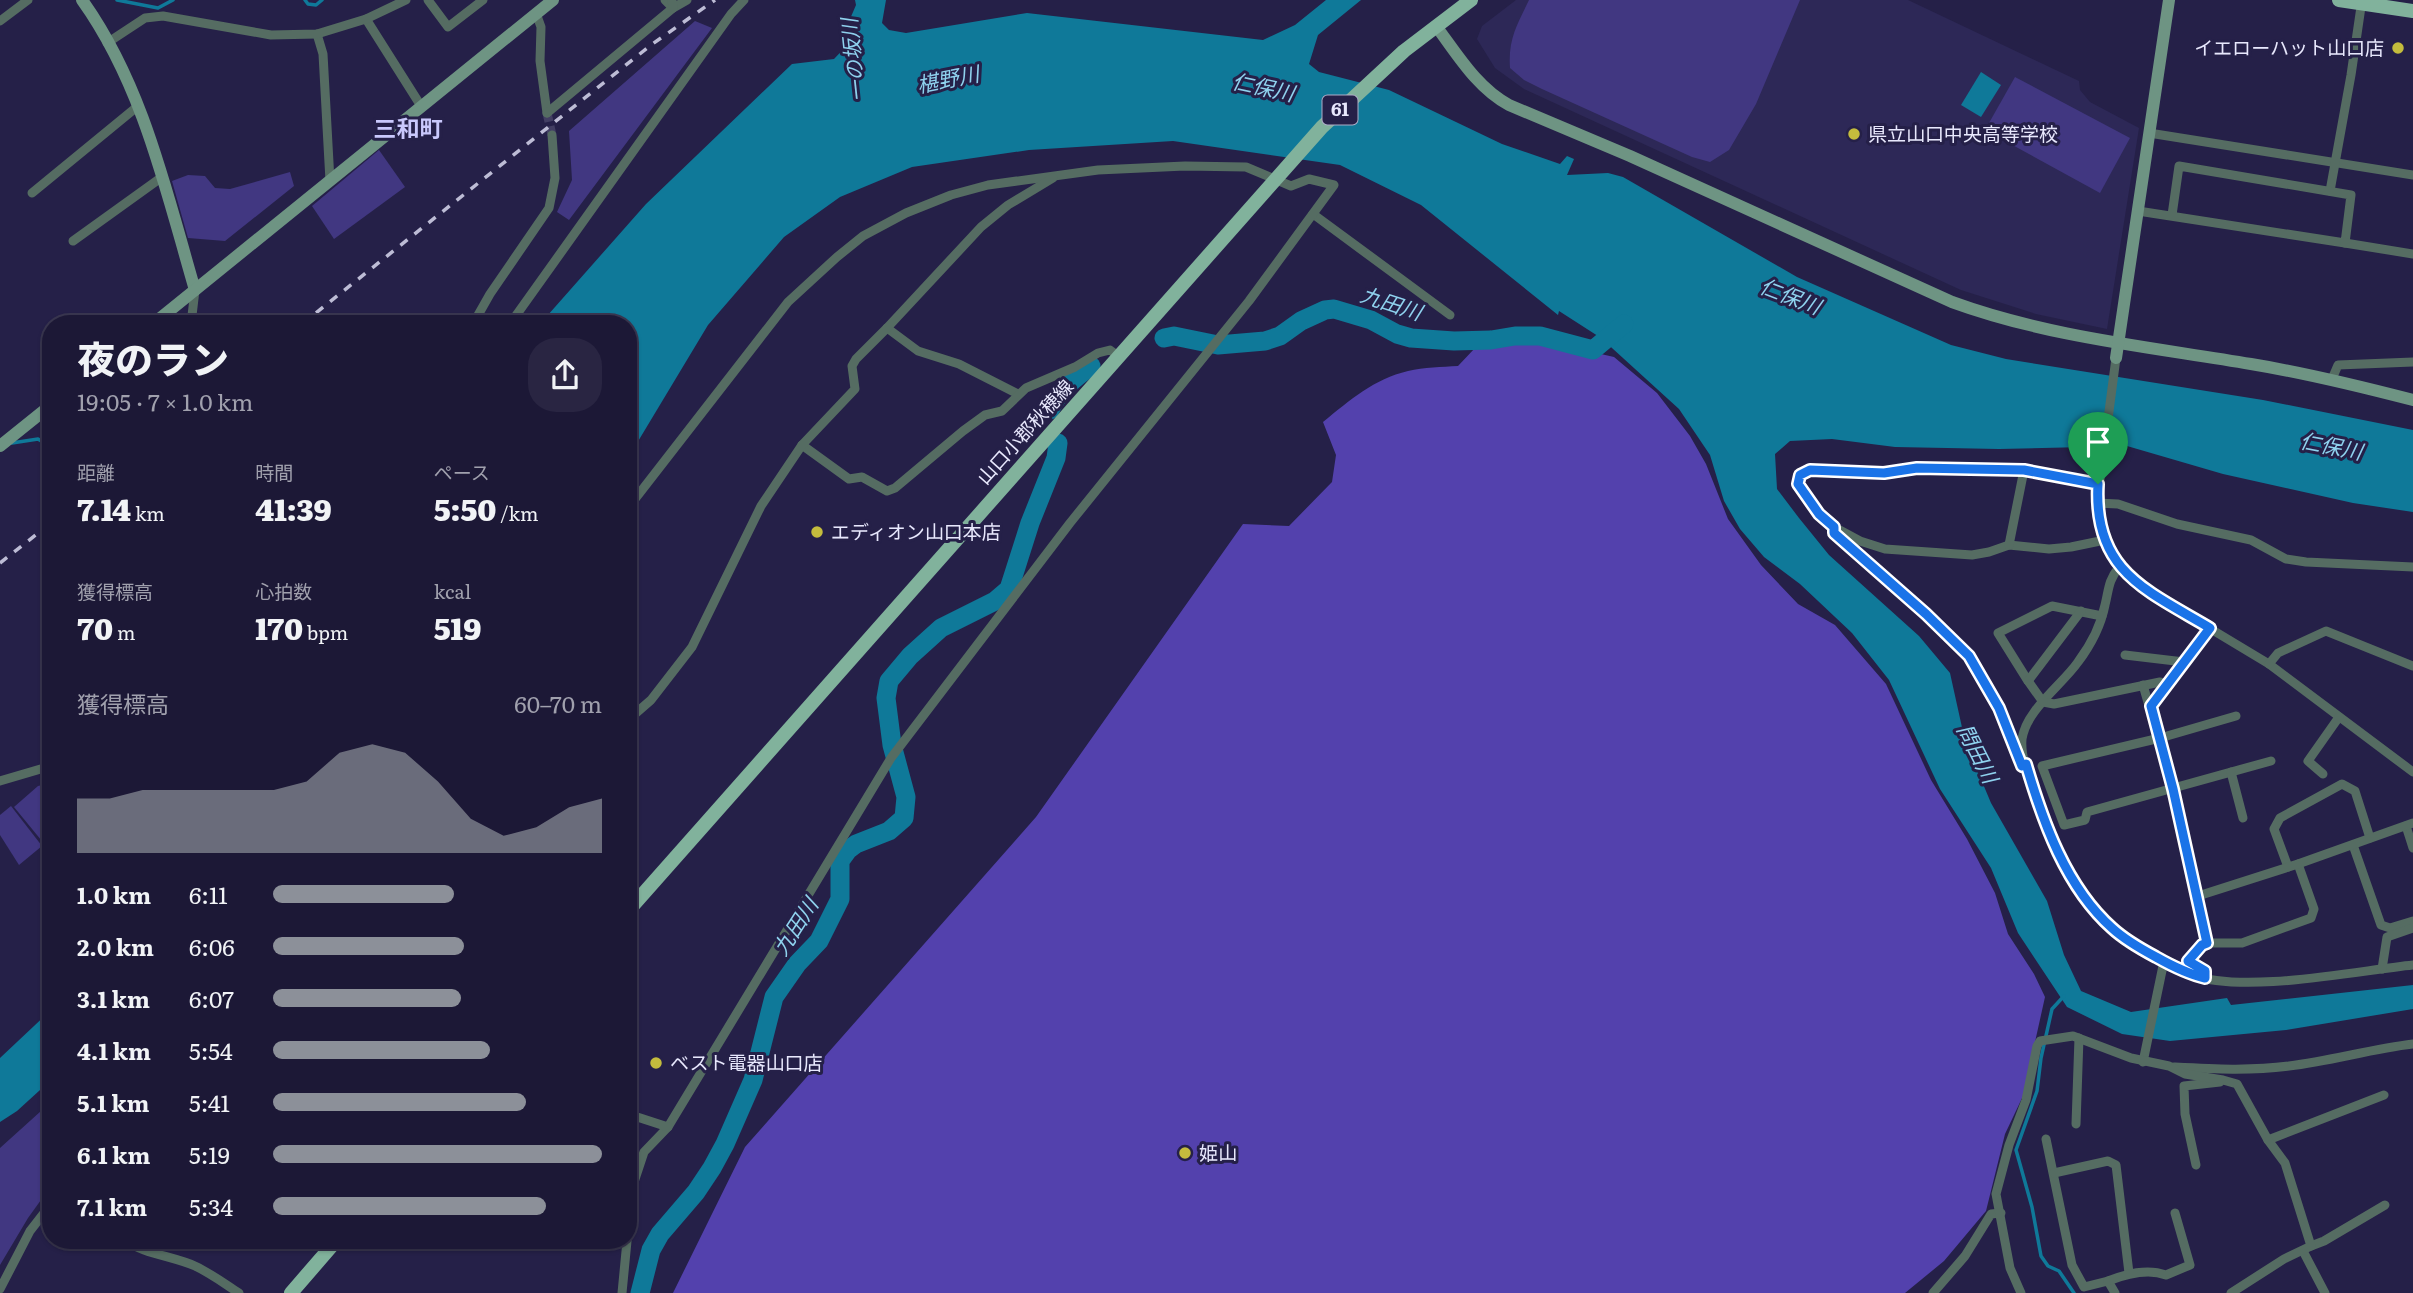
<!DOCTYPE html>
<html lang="ja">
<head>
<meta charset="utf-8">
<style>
  body { margin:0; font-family:Literata,"Noto Sans JP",serif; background:#292542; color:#f1f3f6; height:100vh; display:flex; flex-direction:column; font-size:26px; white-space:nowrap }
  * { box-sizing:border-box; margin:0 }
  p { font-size:23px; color:#a0a0ad }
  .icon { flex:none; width:38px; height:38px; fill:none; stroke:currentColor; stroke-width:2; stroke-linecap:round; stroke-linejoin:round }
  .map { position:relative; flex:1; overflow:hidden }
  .panel { position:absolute; left:42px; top:315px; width:595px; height:934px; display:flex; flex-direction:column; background:#1c1836; border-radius:28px; box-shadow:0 2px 5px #0004,0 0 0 2px #3a3751 }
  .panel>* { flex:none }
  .pin { position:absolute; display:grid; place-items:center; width:60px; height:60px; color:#fff; margin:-72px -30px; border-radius:50% 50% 50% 0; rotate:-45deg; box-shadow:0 0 7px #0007 }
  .pin .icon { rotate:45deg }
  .round { display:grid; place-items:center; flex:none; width:74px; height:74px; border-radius:28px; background:#292542 }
  .headline { display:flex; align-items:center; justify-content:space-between; height:119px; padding:0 35px }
  h1 { font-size:38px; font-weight:800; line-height:52px }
  .stats { display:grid; grid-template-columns:repeat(3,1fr); gap:10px; height:119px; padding:7px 35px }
  .stats div { display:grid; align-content:center }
  .stats b { font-size:30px; font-weight:800 }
  .stats small { font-size:19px; font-weight:400 }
  .stats p { font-size:19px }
  .chart { height:196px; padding:14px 35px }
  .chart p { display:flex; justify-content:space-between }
  .chart svg { width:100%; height:126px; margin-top:7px; fill:#8c9099; opacity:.7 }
  ul { padding:0 35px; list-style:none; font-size:23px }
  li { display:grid; grid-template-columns:112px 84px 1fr; align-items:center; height:52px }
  li i { height:18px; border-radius:9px; background:#8c9099 }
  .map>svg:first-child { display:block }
</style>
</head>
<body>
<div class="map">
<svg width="2413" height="1293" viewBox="0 0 2413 1293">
  <rect width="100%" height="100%" fill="#252048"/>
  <path fill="#2d2857" d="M1516 0H1908L2079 81 2080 90 2090 102 2139 128 2107 329 2036 314 1961 290 1524 89 1495 68 1477 39 1482 26Z"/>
  <g fill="#413781">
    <path d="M1529 0H1800L1756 104 1729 150 1710 162 1692 157 1542 89 1524 80 1510 68C1508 39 1517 25 1529 0Z"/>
    <path d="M695 21 712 28 569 220 557 212 572 180 569 131Z"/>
    <path d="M2015 77 2130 138 2100 193 1985 130Z"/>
    <path d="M379 150 405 187 334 239 312 206Z"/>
    <path d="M290 172 294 186 225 241 188 238 172 181 188 175 205 176 215 188 230 189Z"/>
    <path d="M51 783V842L46 846 14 807 38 786Z"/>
    <path d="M11 806 42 846 19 865 0 835V815Z"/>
    <path d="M51 1102V1186L28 1218 0 1265V1148Z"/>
  </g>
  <path fill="#5341ad" d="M1535 339 1614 357 1657 393 1690 436 1706 464 1728 519 1761 565 1798 604 1835 625 1886 684 1931 780 1967 839 1995 893 2008 934 2034 974 2045 997 2023 1096 2005 1134 1986 1211 1944 1261 1905 1293H673L745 1147 1036 817 1243 524 1289 526 1332 482 1336 455 1323 422C1350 400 1374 379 1408 371 1424 367 1442 367 1458 366L1475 348Z"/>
  <g fill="#0f7999">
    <path d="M855 0H886L882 23 889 30 906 33 1027 13 1263 40 1295 25 1326 0H1361L1318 35 1309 64 1319 72 1389 90 1502 144 1560 164 1567 156 1574 159 1567 175 1608 173 1623 177 1797 277 1951 345 2006 359 2263 400 2413 430V512L2353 503 2223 474 2127 446 1999 449 1895 447 1832 439 1790 441 1775 454 1777 489 1799 518 1829 555 1919 636 1950 673 1965 741 1991 803 2047 901 2064 955 2081 991 2131 1012 2227 998 2231 1005 2413 985V1009L2286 1030 2170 1041 2122 1034 2067 1007 2018 933 1991 868 1940 789 1889 680 1852 633 1800 584 1764 557 1740 529 1724 501 1710 455 1679 409 1601 338 1559 311 1558 315 1421 205 1340 165 1173 141 1029 150 912 167 840 197 784 237 708 325 628 458V324H540L646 204 792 64 834 59 852 40 850 19 856 5Z"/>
    <path d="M1981 72 2001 85 1981 117 1961 105Z"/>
    <path d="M51 1010V1080L17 1111 0 1122V1058Z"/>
  </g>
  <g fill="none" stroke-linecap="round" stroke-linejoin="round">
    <g stroke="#0f7999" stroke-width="3.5">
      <path d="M117 0 158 8 173 0"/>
      <path d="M305 0 308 4 316 5 322 0"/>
      <path d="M12 443 38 439 51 447"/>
      <path d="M2064 996 2052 1009 2041 1058 2037 1091 2016 1150 2032 1207 2041 1256 2048 1266 2059 1271 2074 1293"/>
    </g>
    <g stroke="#0f7999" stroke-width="19">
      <path d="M1164 338 1174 336 1218 345 1265 341 1280 336 1301 321 1325 310 1334 309 1371 320 1397 334 1411 338 1454 341 1491 340 1515 336H1540L1593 350 1624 324"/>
      <path d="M1050 410C1058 391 1075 378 1091 366"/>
      <path d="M640 1293 651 1250 660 1234 696 1192 712 1168 725 1144 753 1080 774 997 797 964 819 941 840 899V861L848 850 856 844 889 831 904 818 906 797 892 745 886 698 889 681 910 656 941 628 995 601 1009 589 1030 523 1056 458 1058 443"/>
    </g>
    <path stroke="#423e63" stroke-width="9" stroke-dasharray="9 4.5" stroke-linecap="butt" d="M547 113 552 135"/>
    <g stroke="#556c62" stroke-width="9">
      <path d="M428 0 448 27 483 0"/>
      <path d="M665 0 673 8 687 0"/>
      <path d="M536 13 541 27 540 61 547 113"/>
      <path d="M366 19 421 106"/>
      <path d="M0 21 28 0"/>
      <path d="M317 34 323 54 330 181"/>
      <path d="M107 43 145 18 163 16 271 35 317 34 366 19 406 0"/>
      <path d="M547 113 673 8 672 0"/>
      <path d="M2149 133 2413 175"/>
      <path d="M2330 191 2351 75 2362 0"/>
      <path d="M32 193 138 106"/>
      <path d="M2138 211 2345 243 2351 195 2179 166 2172 215"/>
      <path d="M1313 214 1450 315"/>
      <path d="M73 241 162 177"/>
      <path d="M2345 243 2413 254"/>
      <path d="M191 324 195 290"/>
      <path d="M473 324 490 294 549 208 555 178 552 135"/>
      <path d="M510 324 731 14 744 0"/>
      <path d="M887 328 918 351 959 364 1018 394"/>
      <path d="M2116 358 2097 503 2105 540 2119 567 2141 587 2269 664 2413 772"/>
      <path d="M2332 379 2338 365 2413 362"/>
      <path d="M802 445 849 479 862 477 887 491 895 488 963 431 985 415 1002 411 1026 388 1075 367 1098 353 1110 350 1118 356"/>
      <path d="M2098 483 2024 470 1917 468 1884 473 1810 470 1800 475 1798 484 1819 514 1834 527 1860 541 1885 549 1972 555 1989 552 2009 545 2049 549 2071 547 2105 540"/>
      <path d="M2097 503 2118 504 2177 524 2251 540 2286 559 2306 562 2413 567"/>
      <path d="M628 508 788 302 837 257 863 236 906 213 951 195 988 185 1098 170 1185 166 1246 167 1291 186 1309 179 1334 185 1249 301 1070 523 891 758 668 1127 644 1152 629 1197 628 1213"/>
      <path d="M1834 529V533L1926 614 1969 656 1999 708 2021 765"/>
      <path d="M2009 545 2024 470"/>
      <path d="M2119 567C2108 581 2109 589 2105 605 2101 625 2090 646 2078 662 2062 685 2026 710 2022 739 2020 761 2033 789 2041 810 2071 885 2094 933 2173 965 2180 968 2186 973 2192 975 2245 994 2355 971 2413 965"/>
      <path d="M2102 616 2052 606 1998 633 2028 681 2043 702 2054 704 2160 682 2167 685"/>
      <path d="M2125 655 2184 662"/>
      <path d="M2269 664 2278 653 2326 631 2413 666"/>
      <path d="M2028 681 2081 611"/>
      <path d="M2143 685 2173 789 2207 943H2242L2311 918 2314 909 2298 864"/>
      <path d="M2151 706 2210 628"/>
      <path d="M2236 716 2160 738 2042 766 2064 825 2085 820 2087 812 2271 761"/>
      <path d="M628 720 651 700 692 647 761 506 802 445 855 389 852 366 856 359 887 328 981 227 1008 205 1053 178"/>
      <path d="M2231 772 2243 818"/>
      <path d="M2323 774 2308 761 2339 717"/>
      <path d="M0 781 51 766"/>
      <path d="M2406 826 2413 848"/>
      <path d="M2353 845 2381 925 2390 928 2413 921"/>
      <path d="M2288 867 2274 829 2280 818 2342 784 2355 791 2370 838"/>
      <path d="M2198 896 2298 864 2413 823"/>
      <path d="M2382 969 2387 937 2413 928"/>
      <path d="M2205 978V971L2188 961 2202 945 2207 943"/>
      <path d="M2143 1062 2164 961"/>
      <path d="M2174 1067C2213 1069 2251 1071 2289 1066 2331 1061 2371 1049 2413 1044"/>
      <path d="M628 1114 668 1127"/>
      <path d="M2076 1124 2079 1038"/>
      <path d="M2046 1139 2072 1265 2084 1287 2108 1281 2115 1293"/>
      <path d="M2268 1140 2384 1095"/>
      <path d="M2196 1165 2185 1114 2184 1086 2220 1082"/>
      <path d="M2054 1173 2108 1161 2116 1165 2129 1273"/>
      <path d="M126 1241C142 1253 175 1257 195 1266 210 1273 225 1284 239 1293"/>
      <path d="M2311 1246 2324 1241 2385 1205"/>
      <path d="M2303 1251 2325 1293"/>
      <path d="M2108 1281C2126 1274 2147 1268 2166 1275L2190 1265 2175 1213"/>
      <path d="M0 1289 30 1231 51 1204"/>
      <path d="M622 1293 627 1241"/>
      <path d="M1933 1293 1965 1256 1991 1214 2001 1213"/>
      <path d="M2021 1293 2010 1268 1996 1194 2009 1145 2026 1100 2037 1046 2040 1041 2073 1036 2131 1058 2169 1066 2185 1074 2223 1080 2237 1084 2268 1140 2285 1163 2311 1246 2284 1259 2231 1293"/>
    </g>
    <g stroke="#6e9483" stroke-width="12">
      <path d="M82 0C143 85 166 191 195 290"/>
      <path d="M1436 26C1457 54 1477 88 1509 105L1630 156 1952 302C2048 337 2151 347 2251 364 2306 373 2359 386 2413 400"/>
      <path d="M153 324 553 0"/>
      <path d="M2116 358 2169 0"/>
      <path d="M0 446 51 405"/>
    </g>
    <g stroke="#81b29c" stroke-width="14">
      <path d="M2339 0 2413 11"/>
      <path d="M628 911 1322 127 1404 51 1471 0"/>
      <path d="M291 1293 336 1241"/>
    </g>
    <g stroke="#bdbcd5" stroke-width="3.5" stroke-dasharray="9 9" stroke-linecap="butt">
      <path d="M302 324 651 45 715 0"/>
      <path d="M0 563 51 523"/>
    </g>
  </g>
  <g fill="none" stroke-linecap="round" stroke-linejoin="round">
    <defs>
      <path id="route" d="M1917 468 2024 470 2098 484C2093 571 2146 590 2210 628L2151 706 2173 789 2207 943 2202 945 2188 961 2205 971V978C2188 974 2172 966 2156 957 2141 949 2125 940 2112 928 2066 887 2043 822 2026 764L2022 766 1999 708 1969 656 1926 614 1834 533V527L1819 514 1798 484 1800 475 1810 470 1884 473Z"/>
    </defs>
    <use href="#route" stroke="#fff" stroke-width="14"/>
    <use href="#route" stroke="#1a73e8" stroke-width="9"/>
  </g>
  <g fill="#c4bc3d" stroke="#252048" stroke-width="2.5">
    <circle cx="2398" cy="48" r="7"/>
    <circle cx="1854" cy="134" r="7"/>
    <circle cx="817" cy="532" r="7"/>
    <circle cx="656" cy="1063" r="7"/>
    <circle cx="1185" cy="1153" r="7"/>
  </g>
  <g text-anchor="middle" stroke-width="6" stroke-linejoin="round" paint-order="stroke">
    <rect fill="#252048" stroke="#aeacc7" stroke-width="2" x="1322.5" y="95.5" width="35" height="29" rx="5"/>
    <g font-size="18" font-weight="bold" fill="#e8e8fd">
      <text x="1340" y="116">61</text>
    </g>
    <g font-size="19" fill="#e8e8fd" stroke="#252048" text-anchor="start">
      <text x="2384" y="55" text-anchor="end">イエローハット山口店</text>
      <text x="1868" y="141">県立山口中央高等学校</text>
      <text x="831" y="539">エディオン山口本店</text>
      <text x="670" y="1070">ベスト電器山口店</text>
      <text x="1199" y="1160">姫山</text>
    </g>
    <g font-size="19" fill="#e8e8fd" stroke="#252048">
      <text transform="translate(1025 432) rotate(-48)" y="7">山口小郡秋穂線</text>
    </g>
    <g font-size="21" font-style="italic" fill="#8fd2ee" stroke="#252048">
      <text transform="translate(854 60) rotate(-96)" y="7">一の坂川</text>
      <text transform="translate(948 80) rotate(-11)" y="7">椹野川</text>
      <text transform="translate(1263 88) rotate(12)" y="7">仁保川</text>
      <text transform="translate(1790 297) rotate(21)" y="7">仁保川</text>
      <text transform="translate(1391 304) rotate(18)" y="7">九田川</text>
      <text transform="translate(2331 447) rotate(11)" y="7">仁保川</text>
      <text transform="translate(1977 754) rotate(63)" y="7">問田川</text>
      <text transform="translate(796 927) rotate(-57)" y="7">九田川</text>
    </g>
    <g font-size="23" font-weight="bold" fill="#c9c8fc" stroke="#252048">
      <text x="408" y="137">三和町</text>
    </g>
  </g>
</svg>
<div class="pin" style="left:2098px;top:484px;background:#1e9e55"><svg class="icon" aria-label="arrive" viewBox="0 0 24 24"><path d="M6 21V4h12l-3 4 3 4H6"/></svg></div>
<section class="panel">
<div class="headline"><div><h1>夜のラン</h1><p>19:05 · 7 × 1.0 km</p></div><a class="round"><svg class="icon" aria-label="share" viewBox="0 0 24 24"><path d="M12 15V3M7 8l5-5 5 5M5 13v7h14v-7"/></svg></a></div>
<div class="stats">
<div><p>距離</p><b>7.14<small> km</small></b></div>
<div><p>時間</p><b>41:39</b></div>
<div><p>ペース</p><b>5:50<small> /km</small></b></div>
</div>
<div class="stats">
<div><p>獲得標高</p><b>70<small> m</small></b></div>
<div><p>心拍数</p><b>170<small> bpm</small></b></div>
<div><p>kcal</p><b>519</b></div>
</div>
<div class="chart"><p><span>獲得標高</span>60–70 m</p>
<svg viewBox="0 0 160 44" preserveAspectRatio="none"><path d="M0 44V25L10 25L20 22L30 22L40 22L50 22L60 22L70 19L80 9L90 6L100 9L110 19L120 32L130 38L140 35L150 28L160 25V44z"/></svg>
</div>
<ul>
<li><b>1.0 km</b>6:11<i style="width:55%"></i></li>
<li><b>2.0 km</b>6:06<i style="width:58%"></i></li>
<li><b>3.1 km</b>6:07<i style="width:57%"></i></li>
<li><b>4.1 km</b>5:54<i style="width:66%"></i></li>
<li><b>5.1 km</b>5:41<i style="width:77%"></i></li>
<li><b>6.1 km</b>5:19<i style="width:100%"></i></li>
<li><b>7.1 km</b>5:34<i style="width:83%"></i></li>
</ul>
</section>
</div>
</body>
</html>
